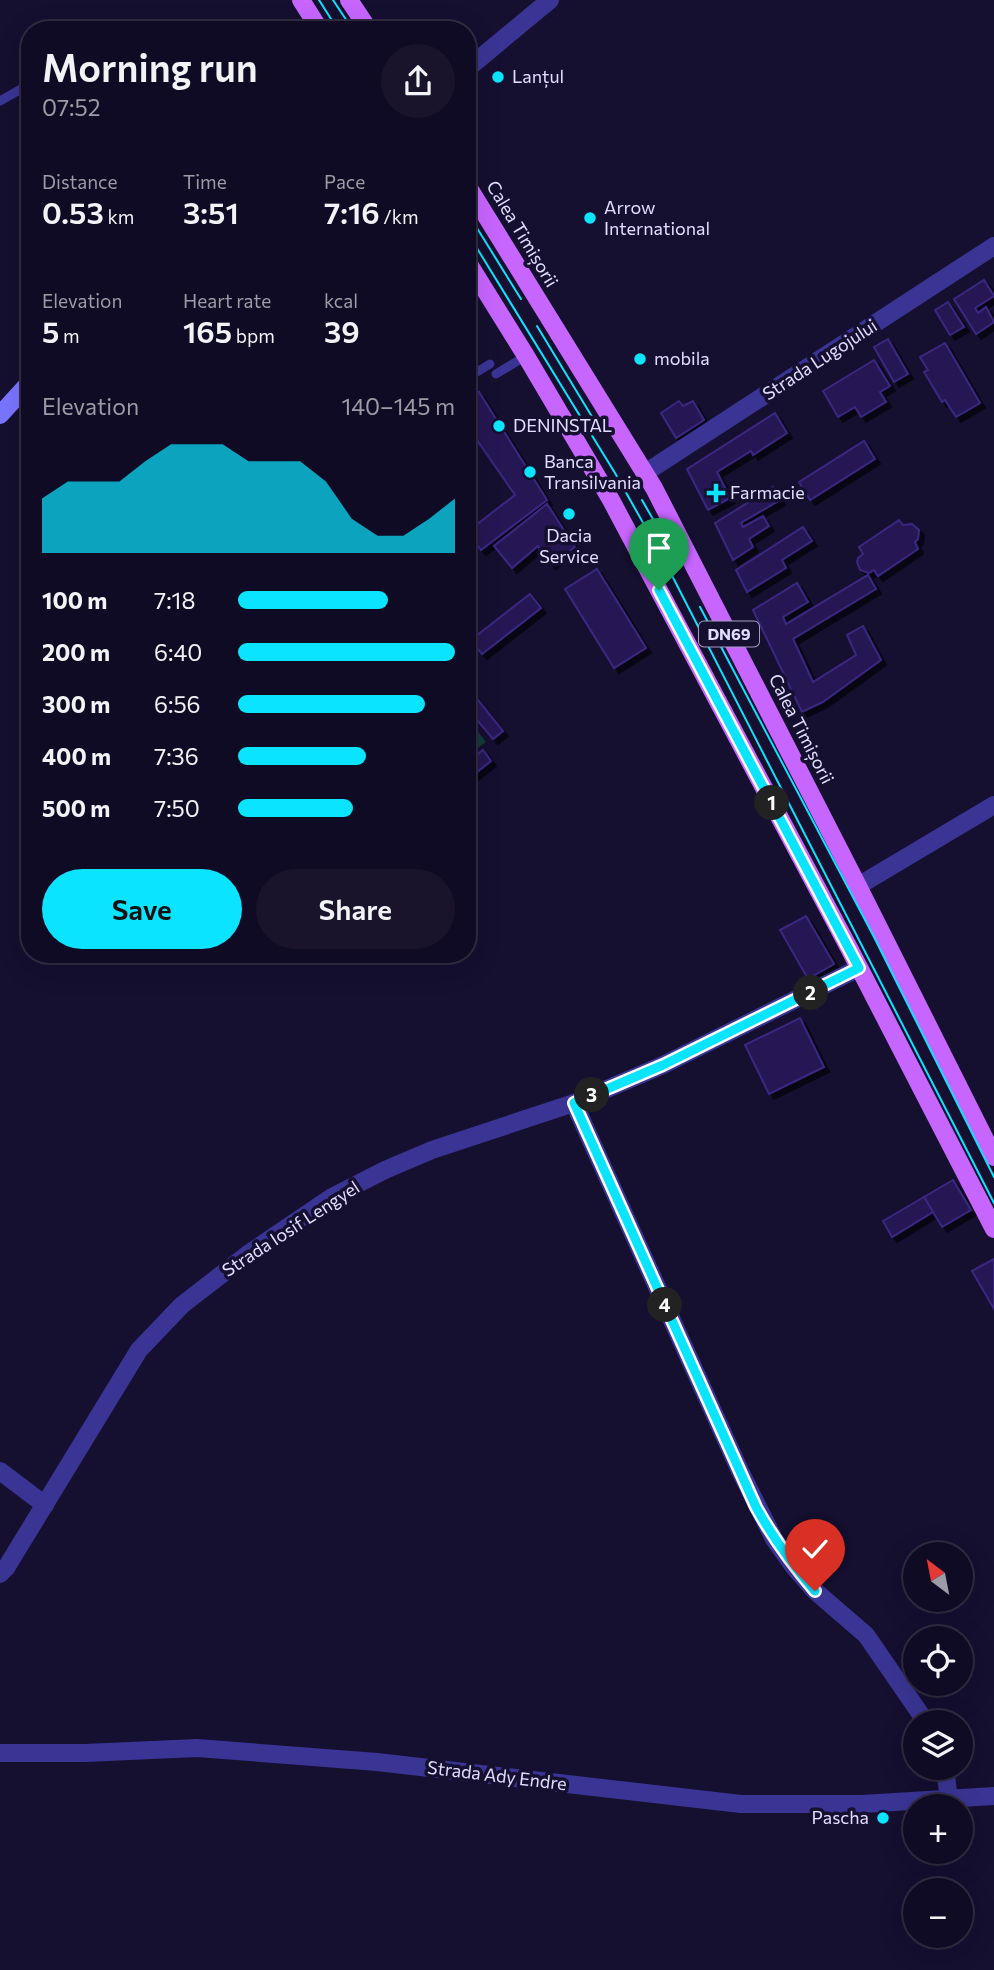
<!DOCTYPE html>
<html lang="en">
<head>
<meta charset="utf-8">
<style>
  body { margin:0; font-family:Commissioner,sans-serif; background:#19142c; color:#f1f3f6; height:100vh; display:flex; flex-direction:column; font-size:26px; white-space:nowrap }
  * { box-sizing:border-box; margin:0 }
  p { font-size:23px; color:#9c9ba6 }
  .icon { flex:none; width:38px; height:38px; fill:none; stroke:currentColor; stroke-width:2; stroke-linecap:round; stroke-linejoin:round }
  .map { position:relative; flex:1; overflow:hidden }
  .side { position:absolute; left:21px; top:21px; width:455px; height:942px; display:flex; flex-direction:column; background:#100b24; border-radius:28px; box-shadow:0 7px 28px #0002,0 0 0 2px #302b41 }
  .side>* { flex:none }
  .needle { width:46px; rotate:328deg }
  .tools { position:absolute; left:903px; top:1542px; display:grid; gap:14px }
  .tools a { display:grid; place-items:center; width:70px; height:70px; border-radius:50%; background:#100b24; box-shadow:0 7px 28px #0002,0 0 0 2px #302b41; font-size:35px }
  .pin { position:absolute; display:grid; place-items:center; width:60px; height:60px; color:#fff; margin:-72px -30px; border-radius:50% 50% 50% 0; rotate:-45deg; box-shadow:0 0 7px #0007 }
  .pin .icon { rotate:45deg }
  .km { position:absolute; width:35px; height:35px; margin:-18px; border-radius:50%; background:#222; color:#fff; font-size:19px; line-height:35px; text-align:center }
  .round { display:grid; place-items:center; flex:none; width:74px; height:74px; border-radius:37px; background:#19142c }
  .summary { display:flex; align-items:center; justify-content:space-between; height:119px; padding:0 21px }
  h1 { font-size:38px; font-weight:600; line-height:52px }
  .figures { display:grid; grid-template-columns:repeat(3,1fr); gap:10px; height:119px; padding:7px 21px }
  .figures div { display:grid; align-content:center }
  .figures b { font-size:30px; font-weight:600 }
  .figures small { font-size:19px; font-weight:400 }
  .figures p { font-size:19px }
  .chart { height:196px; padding:14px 21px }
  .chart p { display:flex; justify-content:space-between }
  .chart svg { width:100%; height:126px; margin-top:7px; fill:#0ae4ff; opacity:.7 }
  .primary-button { display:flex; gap:14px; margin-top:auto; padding:14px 21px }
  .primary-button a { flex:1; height:80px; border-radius:42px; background:#0ae4ff; color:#111; font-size:28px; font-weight:600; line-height:80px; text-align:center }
  .primary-button a+a { background:#19142c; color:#f1f3f6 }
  ul { padding:0 21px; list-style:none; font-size:23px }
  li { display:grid; grid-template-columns:112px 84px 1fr; align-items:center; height:52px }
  li i { height:18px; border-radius:9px; background:#0ae4ff }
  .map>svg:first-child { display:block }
</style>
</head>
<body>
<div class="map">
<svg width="994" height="1970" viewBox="0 0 994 1970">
  <defs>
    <filter id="shadow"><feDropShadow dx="5" dy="5" stdDeviation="0" flood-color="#0009"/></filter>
  </defs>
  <rect width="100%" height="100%" fill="#150f30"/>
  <path fill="#113b3a" d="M467 718 486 742 467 756Z"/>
  <g fill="#251953" stroke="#3b2882" stroke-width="2" filter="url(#shadow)">
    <path d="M984 280 994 296 975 308 978 313 986 307 994 322 976 334 954 299Z"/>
    <path d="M948 302 964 327 950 335 935 310Z"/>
    <path d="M888 339 908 374 894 382 874 347Z"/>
    <path d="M945 343 980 403 956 417 945 400 942 402 924 372 928 370 920 357Z"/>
    <path d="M874 360 890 386 880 392 886 402 861 417 855 407 838 417 823 391Z"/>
    <path d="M467 390 479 392 547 500 481 550 467 532 515 495 472 433 467 437Z"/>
    <path d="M679 401 683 406 693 401 704 420 676 438 661 413Z"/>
    <path d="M775 413 787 433 753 455 751 451 717 472 730 498 708 510 687 469Z"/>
    <path d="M864 441 875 459 810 500 799 482Z"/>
    <path d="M773 487 780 500 741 523 743 527 763 516 769 526 749 539 753 547 733 560 715 523Z"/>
    <path d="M547 504 575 547 551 564 538 546 512 568 494 546Z"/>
    <path d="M899 520 903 525 912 524 919 530 918 539 915 542 918 549 878 576 874 570 869 573 860 570 857 562 858 558 863 554 859 547Z"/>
    <path d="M803 527 812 541 782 560 786 568 747 592 736 570Z"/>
    <path d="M597 569 646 648 614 668 565 589Z"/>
    <path d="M868 575 876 589 793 639 813 682 856 655 847 635 863 626 881 660 823 702 802 712 753 610 797 583 808 602 783 617 786 624Z"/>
    <path d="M530 594 541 608 482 654 471 640Z"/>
    <path d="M474 695 503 731 493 739 467 708V701Z"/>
    <path d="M483 750 491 761 467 780V762Z"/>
    <path d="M806 916 834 964 808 979 780 930Z"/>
    <path d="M800 1018 824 1067 769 1094 745 1045Z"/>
    <path d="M953 1180 971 1210 942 1227 924 1197Z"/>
    <path d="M924 1197 933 1212 892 1237 883 1221Z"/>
    <path d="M994 1259V1309L972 1271Z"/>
  </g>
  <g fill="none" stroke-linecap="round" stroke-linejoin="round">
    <g stroke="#3a3594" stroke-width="9">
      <path d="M0 101 30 84"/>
      <path d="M496 374 526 356"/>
      <path d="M467 378 490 364"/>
    </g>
    <g stroke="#3a3594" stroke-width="18">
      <path d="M467 69 550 0"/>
      <path d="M645 473 994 246"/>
      <path d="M858 886 994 805"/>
      <path d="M574 1103 740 1471 774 1539 794 1567 815 1591 866 1635 926 1722"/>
      <path d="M0 1471 45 1505"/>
      <path d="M0 1574 6 1568 139 1350 182 1305 248 1254 332 1197 385 1170 432 1150 574 1103 663 1065 859 968"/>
      <path d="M0 1753H85L197 1748 377 1762 741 1804H862L994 1796"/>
      <path d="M945 1768 949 1799"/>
    </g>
    <path stroke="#7a75ff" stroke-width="18" d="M0 415 30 382"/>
    <g stroke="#c765ff" stroke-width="18">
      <path d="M301 0 320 30"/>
      <path d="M349 0 369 30"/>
      <path d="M467 185 654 488 858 886 994 1157"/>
      <path d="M467 261 526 356 611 500 849 948 994 1229"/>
    </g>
    <g stroke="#0ae4ff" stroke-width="2">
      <path d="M319 0 338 30"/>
      <path d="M333 0 353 30"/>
      <path d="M467 212 521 299"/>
      <path d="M467 232 615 473 664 560 994 1203"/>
      <path d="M537 326 597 425"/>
      <path d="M642 500 666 542"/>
      <path d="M700 607 873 935 994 1177"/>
    </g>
  </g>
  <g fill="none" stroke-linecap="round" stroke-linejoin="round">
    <defs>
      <path id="route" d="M659 590 859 968 663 1065 574 1103 756 1507C773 1538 792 1564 815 1591"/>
    </defs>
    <use href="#route" stroke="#fff" stroke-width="14"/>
    <use href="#route" stroke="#0ae4ff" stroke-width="9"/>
  </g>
  <g fill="#0ae4ff" stroke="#150f30" stroke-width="2.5">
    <circle cx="498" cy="77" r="7"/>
    <circle cx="590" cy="218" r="7"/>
    <circle cx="640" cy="359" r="7"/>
    <circle cx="499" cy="426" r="7"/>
    <circle cx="530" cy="472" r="7"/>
    <path d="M712.5 482.5h7v7h7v7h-7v7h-7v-7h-7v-7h7z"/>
    <circle cx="569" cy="514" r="7"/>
    <circle cx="883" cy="1818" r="7"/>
  </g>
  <g text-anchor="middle" stroke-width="7" stroke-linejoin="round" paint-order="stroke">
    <rect fill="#150f30" stroke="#a4a0c1" stroke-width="2" x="699" y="621.5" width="60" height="25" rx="5"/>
    <g font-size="16" font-weight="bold" fill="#e2deff">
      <text x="729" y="640">DN69</text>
    </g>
    <g font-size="18" fill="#e2deff" stroke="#150f30" text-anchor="start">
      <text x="512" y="83">Lanțul</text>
      <text x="604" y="214">Arrow<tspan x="604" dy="21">International</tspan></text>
      <text x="654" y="365">mobila</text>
      <text x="513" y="432">DENINSTAL</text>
      <text x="544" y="468">Banca<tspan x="544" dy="21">Transilvania</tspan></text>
      <text x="730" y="499">Farmacie</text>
      <text x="569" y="542" text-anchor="middle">Dacia<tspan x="569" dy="21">Service</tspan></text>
      <text x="869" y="1824" text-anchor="end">Pascha</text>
    </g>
    <g font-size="18" fill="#e2deff" stroke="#150f30">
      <text transform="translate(522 234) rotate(59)" y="6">Calea Timișorii</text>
      <text transform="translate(820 360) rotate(-33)" y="6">Strada Lugojului</text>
      <text transform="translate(801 729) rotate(63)" y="6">Calea Timișorii</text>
      <text transform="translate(291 1229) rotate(-33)" y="6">Strada Iosif Lengyel</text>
      <text transform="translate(497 1776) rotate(7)" y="6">Strada Ady Endre</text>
    </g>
  </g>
</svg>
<div class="tools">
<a><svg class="needle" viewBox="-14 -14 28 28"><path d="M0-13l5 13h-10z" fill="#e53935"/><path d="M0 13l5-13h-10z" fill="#9c9ba6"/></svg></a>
<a><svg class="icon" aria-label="locate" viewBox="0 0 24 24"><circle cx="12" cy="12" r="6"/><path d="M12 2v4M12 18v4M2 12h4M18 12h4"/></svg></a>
<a><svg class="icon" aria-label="layers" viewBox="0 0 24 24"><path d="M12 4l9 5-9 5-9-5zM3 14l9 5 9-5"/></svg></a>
<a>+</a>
<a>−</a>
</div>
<div class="pin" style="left:659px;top:590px;background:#1e9e55"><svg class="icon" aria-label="arrive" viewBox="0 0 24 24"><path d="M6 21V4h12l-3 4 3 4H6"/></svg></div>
<div class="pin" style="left:815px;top:1591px;background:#d93025"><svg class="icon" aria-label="check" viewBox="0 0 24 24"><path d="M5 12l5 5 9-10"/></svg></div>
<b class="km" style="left:772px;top:803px">1</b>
<b class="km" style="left:811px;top:993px">2</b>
<b class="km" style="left:592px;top:1095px">3</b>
<b class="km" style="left:665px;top:1305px">4</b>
<section class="side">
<div class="summary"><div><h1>Morning run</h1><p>07:52</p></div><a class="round"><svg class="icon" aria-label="share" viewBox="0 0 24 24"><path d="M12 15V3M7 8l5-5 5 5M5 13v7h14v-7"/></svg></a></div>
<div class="figures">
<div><p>Distance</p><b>0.53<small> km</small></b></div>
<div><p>Time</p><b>3:51</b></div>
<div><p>Pace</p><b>7:16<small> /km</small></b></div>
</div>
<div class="figures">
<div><p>Elevation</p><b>5<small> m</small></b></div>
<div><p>Heart rate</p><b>165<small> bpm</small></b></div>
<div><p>kcal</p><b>39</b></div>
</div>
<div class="chart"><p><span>Elevation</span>140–145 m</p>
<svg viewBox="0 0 160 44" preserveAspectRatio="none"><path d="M0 44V25L10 19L20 19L30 19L40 12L50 6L60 6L70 6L80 12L90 12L100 12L110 19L120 32L130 38L140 38L150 32L160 25V44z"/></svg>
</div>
<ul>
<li><b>100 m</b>7:18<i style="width:69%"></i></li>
<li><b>200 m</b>6:40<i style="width:100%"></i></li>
<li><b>300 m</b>6:56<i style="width:86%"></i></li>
<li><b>400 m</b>7:36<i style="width:59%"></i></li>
<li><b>500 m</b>7:50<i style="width:53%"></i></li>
</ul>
<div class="primary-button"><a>Save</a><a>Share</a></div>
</section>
</div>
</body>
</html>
